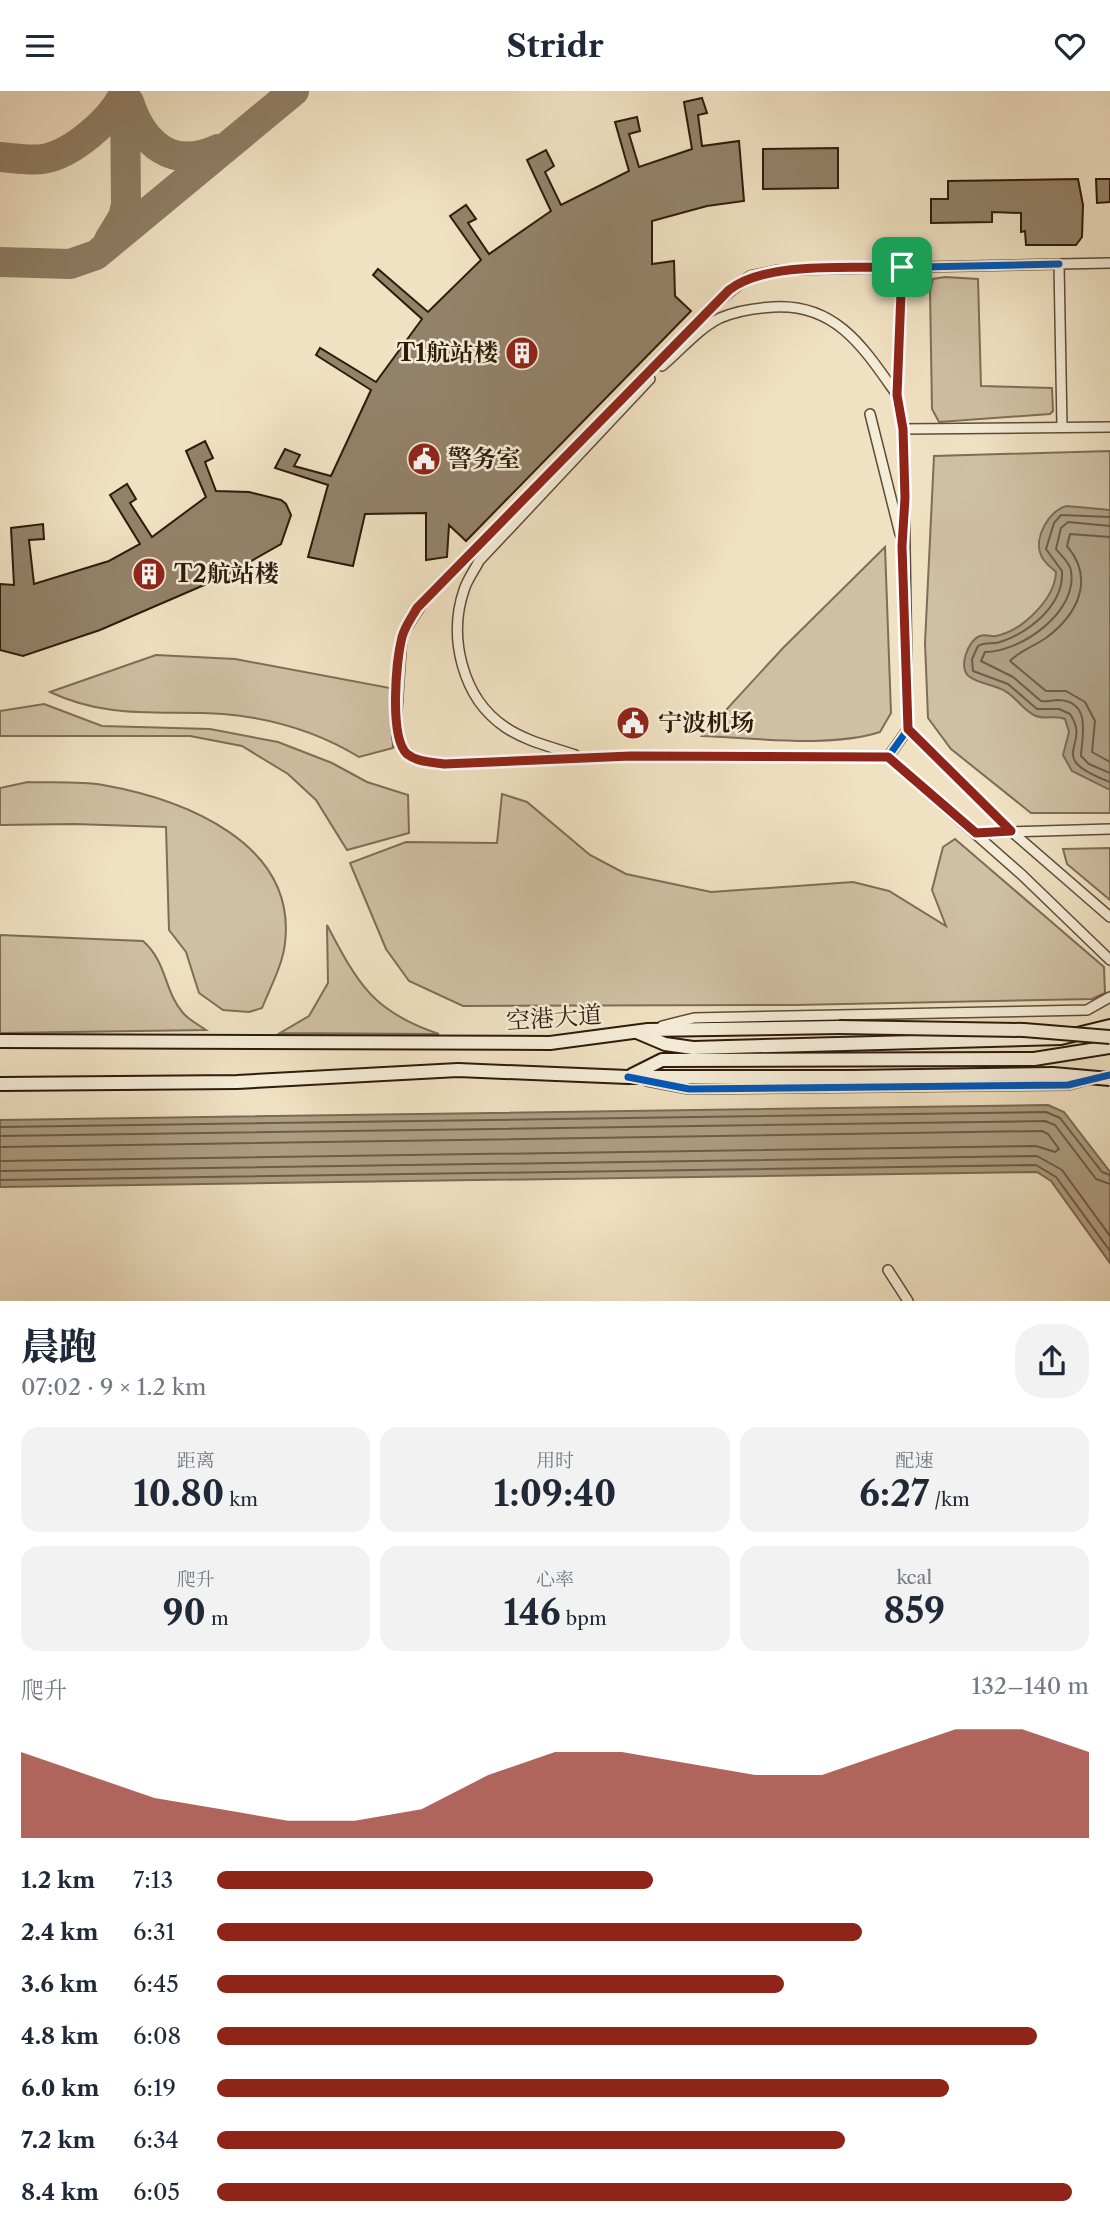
<!DOCTYPE html>
<html lang="zh">
<head>
<meta charset="utf-8">
<style>
  body { margin:0; font-family:"Libre Caslon Text","Noto Serif SC",serif; background:#f2f2f3; color:#1f2937; height:100vh; display:flex; flex-direction:column; font-size:26px; white-space:nowrap }
  * { box-sizing:border-box; margin:0 }
  p { font-size:23px; color:#747a83 }
  .icon { flex:none; width:38px; height:38px; fill:none; stroke:currentColor; stroke-width:2; stroke-linecap:round; stroke-linejoin:round }
  .map { position:relative; height:1210px; overflow:hidden }
  .side { display:flex; flex-direction:column; background:#fff; flex:1 }
  .side>* { flex:none }
  .pin { position:absolute; display:grid; place-items:center; width:60px; height:60px; color:#fff; margin:-30px; border-radius:14px; box-shadow:0 4px 10px #0006 }
  .round { display:grid; place-items:center; flex:none; width:74px; height:74px; border-radius:28px; background:#f2f2f3 }
  .headline { display:flex; align-items:center; justify-content:space-between; height:119px; padding:0 21px }
  h1 { font-size:38px; font-weight:800; line-height:52px }
  .metrics { display:grid; grid-template-columns:repeat(3,1fr); gap:10px; height:119px; padding:7px 21px }
  .metrics div { display:grid; align-content:center; border-radius:18px; background:#f2f2f3; text-align:center }
  .metrics b { font-size:35px; font-weight:800 }
  .metrics small { font-size:19px; font-weight:400 }
  .metrics p { font-size:19px }
  .chart { height:196px; padding:14px 21px }
  .chart p { display:flex; justify-content:space-between }
  .chart svg { width:100%; height:126px; margin-top:7px; fill:#8f2418; opacity:.7 }
  ul { padding:0 21px; list-style:none; font-size:23px }
  li { display:grid; grid-template-columns:112px 84px 1fr; align-items:center; height:52px }
  li i { height:18px; border-radius:9px; background:#8f2418 }
  header { display:flex; justify-content:space-between; align-items:center; height:91px; padding:0 21px; background:#fff; font-size:32px; font-weight:800 }
  .map>svg:first-child { display:block }
</style>
</head>
<body>
<header><svg class="icon" aria-label="menu" viewBox="0 0 24 24"><path d="M4 6h16M4 12h16M4 18h16"/></svg>Stridr<svg class="icon" aria-label="heart" viewBox="0 0 24 24"><path d="M12 20l-8-8c-3-5 5-10 8-4 3-6 11-1 8 4z"/></svg></header>
<div class="map">
<svg width="1110" height="1210" viewBox="0 0 1110 1210">
  <rect width="100%" height="100%" fill="#f0e1c2"/>
  <filter id="stains"><feTurbulence type="fractalNoise" baseFrequency=".00286" numOctaves="4"/><feColorMatrix values="0 0 0 0 .2 0 0 0 0 .09 0 0 0 0 .02 0 0 0 .5 -.17"/></filter>
  <radialGradient id="worn" r=".72"><stop offset=".6" stop-color="#630" stop-opacity="0"/><stop offset="1" stop-color="#630" stop-opacity=".3"/></radialGradient>
  <g fill="#cfbfa3" stroke="#7e6d57" stroke-width="2">
    <path d="M945 186 978 188 981 295 1052 297 1053 320 1050 323 939 331 932 318 930 200 933 188Z"/>
    <path d="M1110 360V722H1031L951 658 928 627 925 552 934 365Z"/>
    <path d="M885 456 891 622 880 641C830 657 755 647 702 645L783 557Z"/>
    <path d="M156 564 235 568 390 597 393 657 359 666C318 641 270 627 223 623 161 619 109 629 50 601Z"/>
    <path d="M44 613 102 635 210 638 278 651 332 672 367 691 408 704 409 742 347 759 316 709 288 683 242 655 190 645H0V620Z"/>
    <path d="M28 691C52 692 79 690 103 694 182 708 297 751 285 852 283 873 270 897 262 917L249 921 223 919 199 902 186 861 169 839 166 736 74 733 0 734V697Z"/>
    <path d="M502 703 527 711 590 764 626 783 711 801 853 791 889 800 946 835 932 799 943 756 955 748 1104 876 1105 902 1092 908 795 914 463 915 409 890 386 858 350 772 406 751 497 752Z"/>
    <path d="M1110 757V809L1067 773 1063 758Z"/>
    <path d="M327 834C358 893 373 921 439 943L280 942 309 925 328 892Z"/>
    <path d="M0 844 143 850C167 871 164 900 183 922 189 929 199 934 206 939L0 942Z"/>
  </g>
  <g fill="#ae9e84" stroke="#7b6a54" stroke-width="2">
    <path d="M1067 415 1110 419V699L1072 680 1063 664 1069 641 1065 628C1055 623 1045 630 1034 624 1023 619 1016 606 1005 600 994 593 979 593 970 586 957 578 968 549 980 545 986 543 991 546 996 545 1022 540 1055 508 1056 481 1051 476 1043 471 1041 464 1033 447 1050 418 1067 415Z"/>
    <path d="M1048 1014 1064 1021 1110 1081V1172L1051 1090 1037 1081 0 1096V1029Z"/>
  </g>
  <g fill="none" stroke-linecap="round" stroke-linejoin="round">
    <g stroke="#6e5c48" stroke-width="2">
      <path d="M1110 426 1061 424 1054 432 1046 458 1062 480C1064 514 1030 541 1000 551 992 554 986 550 978 555L972 568 973 580 1008 593 1037 618H1059L1070 623C1093 657 1042 665 1110 691"/>
      <path d="M1110 435 1068 431 1061 437 1056 458C1061 465 1070 471 1071 480 1078 521 1021 561 985 561L981 570 1013 586 1041 610C1047 611 1052 609 1058 609 1092 610 1082 645 1081 665L1089 673 1110 682"/>
      <path d="M1110 446 1070 443 1067 455C1095 488 1078 523 1046 547 1034 555 1018 561 1010 570L1046 600H1066L1085 611 1095 630 1092 661 1110 671"/>
      <path d="M0 1036 1046 1021 1060 1027 1102 1081 1110 1084"/>
      <path d="M0 1045 1045 1030 1055 1034 1096 1088 1110 1093"/>
      <path d="M0 1056 1042 1040 1048 1043 1059 1058 1055 1061 1036 1055 0 1070"/>
      <path d="M0 1080 1037 1065 1062 1079 1110 1145"/>
      <path d="M0 1089 1036 1074 1056 1086 1110 1160"/>
    </g>
    <g stroke="#8f7e66" stroke-width="30">
      <path d="M129 11C143 54 173 79 218 58"/>
      <path d="M0 66C14 67 30 70 43 68 73 63 114 27 125 0"/>
      <path d="M109 149 123 126 126 114 125 0"/>
      <path d="M0 171 70 173 96 164 294 0"/>
    </g>
  </g>
  <g fill="#93826a" stroke="#2e1b0b" stroke-width="2">
    <path d="M702 7 707 22 698 24 702 55 739 50 744 110 707 115 652 130V173L674 170 675 205 691 220 466 450 449 434 447 466 426 469V422L365 423 353 475 308 466 328 394 275 377 285 358 300 364 294 375 331 385 371 299 316 264 320 257 376 291 422 228 373 184 378 178 428 221 481 169 450 125 466 114 476 128 468 132 489 163 551 120 527 69 546 59 554 75 545 81 561 114 629 80 615 31 637 26 640 40 629 43 639 76 692 58 684 11Z"/>
    <path d="M838 57V97L763 98V58Z"/>
    <path d="M1078 88 1083 114 1082 146 1076 154H1026L1025 140 1021 141V122L992 121V131L931 132V108H948V90Z"/>
    <path d="M1096 88H1110V111L1097 112Z"/>
    <path d="M205 350 213 367 205 371 216 400 249 401 281 409 286 413 291 424 281 453 225 485 100 539 23 565 0 559V493L14 494 11 437 43 433 44 448 29 449 34 493 109 470 140 453 110 404 127 393 136 408 130 412 152 446 206 406 186 360Z"/>
  </g>
  <g fill="none" stroke-linecap="round" stroke-linejoin="round">
    <defs>
      <g id="street">
        <path d="M903 176 897 304 903 338 908 638"/>
        <path d="M662 275C680 260 698 238 720 227 736 220 756 217 773 216 836 212 864 257 897 304"/>
        <path d="M870 323 900 443"/>
        <path d="M1062 336 1059 173 1110 172"/>
        <path d="M903 338 1110 336"/>
        <path d="M908 638 888 666 631 665 444 673 415 668 406 661 398 651 396 633 402 544 426 507 716 212 750 185 779 179 1059 173"/>
        <path d="M908 638 1011 740 1110 826"/>
        <path d="M575 664C552 656 525 650 505 636 462 607 448 546 464 499 467 489 474 480 479 470L650 288"/>
        <path d="M888 666 1022 784 1110 869"/>
        <path d="M976 742 1110 738"/>
        <path d="M662 935 694 927 1087 919 1110 906"/>
        <path d="M647 990 689 998 1068 994 1087 989"/>
        <path d="M888 1179 908 1210"/>
      </g>
      <g id="secondary">
        <path d="M639 942 665 953 693 957 1061 947 1110 935"/>
        <path d="M0 950 550 952 648 939 839 936"/>
        <path d="M632 984 662 969 1034 968 1110 956"/>
        <path d="M0 993 237 991 458 979 628 986H851"/>
      </g>
    </defs>
    <use href="#street" stroke="#5e4c39" stroke-width="12"/>
    <use href="#secondary" stroke="#2e1b0b" stroke-width="16"/>
    <use href="#street" stroke="#f5ecd7" stroke-width="9"/>
    <use href="#secondary" stroke="#f5ecd7" stroke-width="12"/>
    <defs>
      <g id="secondary-bridge">
        <path d="M839 936 1024 939 1110 946"/>
        <path d="M851 986 1053 983 1110 988"/>
      </g>
    </defs>
    <use href="#secondary-bridge" stroke="#2e1b0b" stroke-width="16" stroke-linecap="butt"/>
    <use href="#secondary-bridge" stroke="#f5ecd7" stroke-width="12"/>
    <defs>
      <g id="cycleway">
        <path d="M908 638 888 666 631 665 444 673 415 668 406 661 398 651 396 633 402 544 426 507 716 212 750 185 779 179 1059 173"/>
        <path d="M628 986 689 998 1068 994 1110 984"/>
      </g>
    </defs>
    <use href="#cycleway" stroke="#f5ecd7" stroke-width="11"/>
    <use href="#cycleway" stroke="#0057b8" stroke-width="7"/>
  </g>
  <g fill="none" stroke-linecap="round" stroke-linejoin="round">
    <defs>
      <path id="route" d="M902 176 897 304 903 338 905 407 902 455 908 638 1011 740 976 742 888 666 631 665 444 673C431 671 417 671 407 663 389 646 396 570 402 546 405 535 412 526 417 517L729 199C767 169 854 178 902 176Z"/>
    </defs>
    <use href="#route" stroke="#fff" stroke-width="14"/>
    <use href="#route" stroke="#8f2418" stroke-width="9"/>
  </g>
  <defs>
    <symbol id="building-disc" viewBox="-11 -11 22 22"><circle r="9.5" fill="#8f2418" stroke="#f5ecd7"/><path d="M-4-6H4V6H1V3H-1V6H-4ZM-2.5-4.3h1.7v1.8h-1.7ZM.8-4.3h1.7v1.8H.8ZM-2.5-1h1.7V.8h-1.7ZM.8-1h1.7V.8H.8Z" fill="#fff"/></symbol>
    <symbol id="civic-disc" viewBox="-11 -11 22 22"><circle r="9.5" fill="#8f2418" stroke="#f5ecd7"/><path d="M-.6-6.5H3V-4.5H.6V-3L4-1V1h2V6H-6V1h2V-1L-.6-3ZM-1.2 2.5V6h2.4V2.5Z" fill="#fff"/></symbol>
  </defs>
  <g fill-rule="evenodd">
    <use href="#building-disc" x="503" y="243" width="38" height="38"/>
    <use href="#civic-disc" x="405" y="349" width="38" height="38"/>
    <use href="#building-disc" x="130" y="464" width="38" height="38"/>
    <use href="#civic-disc" x="614" y="613" width="38" height="38"/>
  </g>
  <g text-anchor="middle" stroke-width="5" stroke-linejoin="round" paint-order="stroke">
    <g font-size="24" font-weight="bold" fill="#2e1b0b" stroke="#f5ecd7" text-anchor="start">
      <text x="498" y="270" text-anchor="end">T1航站楼</text>
      <text x="448" y="376">警务室</text>
      <text x="174" y="491">T2航站楼</text>
      <text x="658" y="640">宁波机场</text>
    </g>
    <g font-size="24" fill="#2e1b0b" stroke="#f5ecd7">
      <text transform="translate(554 927) rotate(-4)" y="8">空港大道</text>
    </g>
  </g>
  <rect width="100%" height="100%" filter="url(#stains)"/>
  <rect width="100%" height="100%" fill="url(#worn)"/>
</svg>
<div class="pin" style="left:902px;top:176px;background:#1e9e55"><svg class="icon" aria-label="arrive" viewBox="0 0 24 24"><path d="M6 21V4h12l-3 4 3 4H6"/></svg></div>
</div>
<section class="side">
<div class="headline"><div><h1>晨跑</h1><p>07:02 · 9 × 1.2 km</p></div><a class="round"><svg class="icon" aria-label="share" viewBox="0 0 24 24"><path d="M12 15V3M7 8l5-5 5 5M5 13v7h14v-7"/></svg></a></div>
<div class="metrics">
<div><p>距离</p><b>10.80<small> km</small></b></div>
<div><p>用时</p><b>1:09:40</b></div>
<div><p>配速</p><b>6:27<small> /km</small></b></div>
</div>
<div class="metrics">
<div><p>爬升</p><b>90<small> m</small></b></div>
<div><p>心率</p><b>146<small> bpm</small></b></div>
<div><p>kcal</p><b>859</b></div>
</div>
<div class="chart"><p><span>爬升</span>132–140 m</p>
<svg viewBox="0 0 160 44" preserveAspectRatio="none"><path d="M0 44V14L10 22L20 30L30 34L40 38L50 38L60 34L70 22L80 14L90 14L100 18L110 22L120 22L130 14L140 6L150 6L160 14V44z"/></svg>
</div>
<ul>
<li><b>1.2 km</b>7:13<i style="width:50%"></i></li>
<li><b>2.4 km</b>6:31<i style="width:74%"></i></li>
<li><b>3.6 km</b>6:45<i style="width:65%"></i></li>
<li><b>4.8 km</b>6:08<i style="width:94%"></i></li>
<li><b>6.0 km</b>6:19<i style="width:84%"></i></li>
<li><b>7.2 km</b>6:34<i style="width:72%"></i></li>
<li><b>8.4 km</b>6:05<i style="width:98%"></i></li>
</ul>
</section>
</body>
</html>
